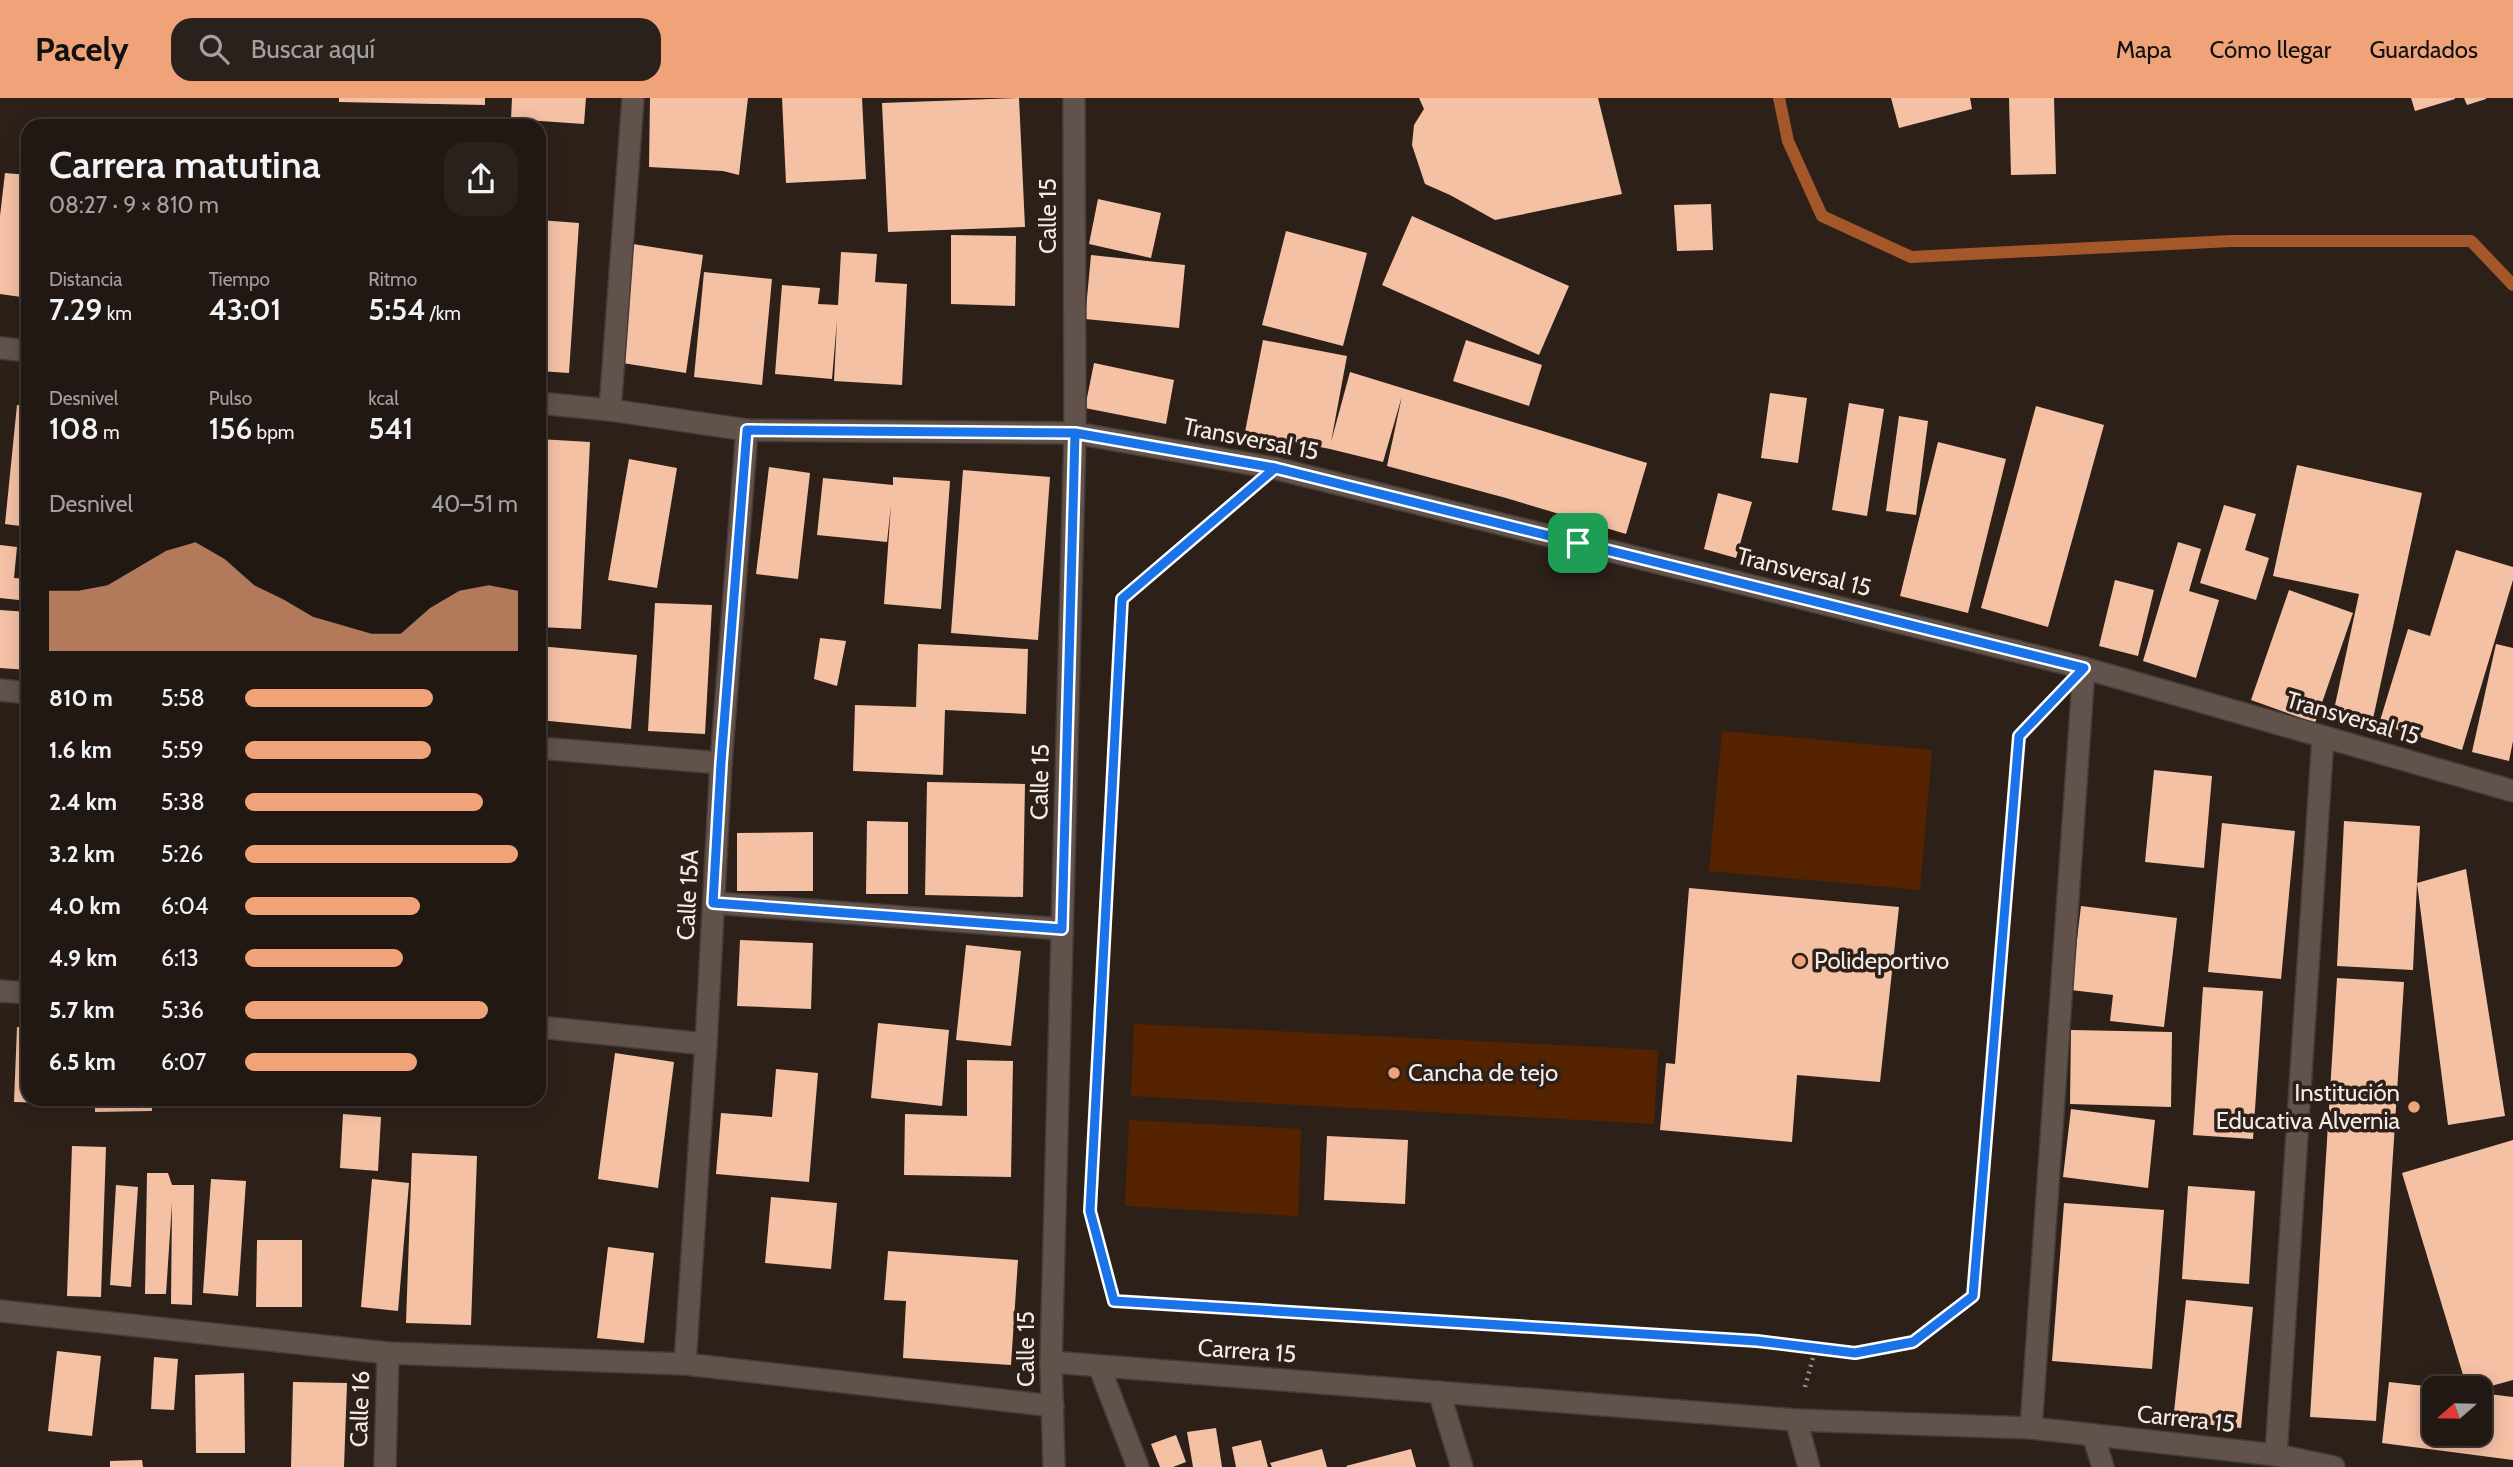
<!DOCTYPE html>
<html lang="es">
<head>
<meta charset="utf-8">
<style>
  body { margin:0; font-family:Cabin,sans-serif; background:#2a211c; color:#f1f3f6; height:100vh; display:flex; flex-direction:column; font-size:26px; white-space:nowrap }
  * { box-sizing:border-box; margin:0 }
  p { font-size:23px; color:#a2a0a0 }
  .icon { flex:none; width:38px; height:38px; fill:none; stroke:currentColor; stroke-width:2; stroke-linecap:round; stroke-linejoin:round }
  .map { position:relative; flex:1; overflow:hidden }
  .side { position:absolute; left:21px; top:21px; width:525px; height:987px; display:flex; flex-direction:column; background:#221813; border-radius:21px; box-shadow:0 4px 18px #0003,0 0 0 2px #3f3733 }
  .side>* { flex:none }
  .needle { width:46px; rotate:250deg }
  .tools { position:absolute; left:2422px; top:1278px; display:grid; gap:14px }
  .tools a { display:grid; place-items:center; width:70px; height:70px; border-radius:14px; background:#221813; box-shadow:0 4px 18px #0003,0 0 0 2px #3f3733; font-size:35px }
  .pin { position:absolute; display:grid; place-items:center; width:60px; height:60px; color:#fff; margin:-30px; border-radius:14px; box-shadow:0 4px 10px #0006 }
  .round { display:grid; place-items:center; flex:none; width:74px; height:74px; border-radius:21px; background:#2a211c }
  .headline { display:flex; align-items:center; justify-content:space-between; height:119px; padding:0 28px }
  h1 { font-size:38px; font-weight:600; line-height:52px }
  .figures { display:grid; grid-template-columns:repeat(3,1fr); gap:10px; height:119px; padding:7px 28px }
  .figures div { display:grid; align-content:center }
  .figures b { font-size:30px; font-weight:600 }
  .figures small { font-size:19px; font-weight:400 }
  .figures p { font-size:19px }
  .chart { height:196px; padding:14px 28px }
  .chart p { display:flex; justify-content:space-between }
  .chart svg { width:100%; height:126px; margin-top:7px; fill:#f0a378; opacity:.7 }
  ul { padding:0 28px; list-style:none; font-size:23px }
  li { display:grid; grid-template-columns:112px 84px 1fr; align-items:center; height:52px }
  li i { height:18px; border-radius:9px; background:#f0a378 }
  header { display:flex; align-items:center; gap:42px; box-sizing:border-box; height:98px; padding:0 35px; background:#f0a378; color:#111 }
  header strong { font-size:33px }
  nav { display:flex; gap:38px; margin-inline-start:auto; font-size:24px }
  .search { width:490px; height:63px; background:#2a211c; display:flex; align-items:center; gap:18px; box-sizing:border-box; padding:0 24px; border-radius:21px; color:#a2a0a0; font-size:26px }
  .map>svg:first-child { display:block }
</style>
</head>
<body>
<header>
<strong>Pacely</strong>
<div class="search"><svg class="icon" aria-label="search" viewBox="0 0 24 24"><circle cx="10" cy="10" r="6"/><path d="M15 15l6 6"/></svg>Buscar aquí</div>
<nav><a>Mapa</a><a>Cómo llegar</a><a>Guardados</a></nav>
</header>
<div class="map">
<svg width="2513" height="1369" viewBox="0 0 2513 1369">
  <rect width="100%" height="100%" fill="#2d2019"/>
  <g fill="#552300">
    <path d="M1722 633 1932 652 1920 792 1709 773Z"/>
    <path d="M1134 926 1658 952 1654 1026 1131 998Z"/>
    <path d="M1129 1022 1301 1031 1298 1118 1125 1108Z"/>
  </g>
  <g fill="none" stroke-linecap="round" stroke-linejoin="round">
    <path stroke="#a45728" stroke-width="12" d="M1779 0 1788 43 1822 118 1911 159 2231 143H2471L2513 187"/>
  </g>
  <g fill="#f5c1a5">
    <path d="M339 0H485V7L339 4Z"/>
    <path d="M512 0H586L584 26 511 21Z"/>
    <path d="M650 0H748L739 77 723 73 649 69Z"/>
    <path d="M782 0H862L866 81 786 85Z"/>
    <path d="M1019 0 1025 129 888 134 882 5Z"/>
    <path d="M1419 0H1598L1622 96 1495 122 1450 97 1425 86 1412 47 1414 27 1424 11Z"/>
    <path d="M1891 0H1970L1972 11 1899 30Z"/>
    <path d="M2009 0H2054L2056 76 2011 77Z"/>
    <path d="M2411 0H2455V1L2415 13Z"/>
    <path d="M2464 0H2486V1L2467 7Z"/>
    <path d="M5 75 28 77V200L0 196V118Z"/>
    <path d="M1098 101 1161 115 1151 160 1089 146Z"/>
    <path d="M1711 106 1713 152 1677 153 1674 107Z"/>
    <path d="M1412 118 1569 188 1539 257 1382 187Z"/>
    <path d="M539 122 579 125 569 275 539 273Z"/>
    <path d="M1286 133 1367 155 1343 248 1262 227Z"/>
    <path d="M951 137 1016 138 1015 208 951 206Z"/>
    <path d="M633 146 703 157 686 275 616 264Z"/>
    <path d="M841 154 877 156 875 184 907 186 902 287 834 283 837 222 832 281 775 276 782 187 820 190 818 206 838 207Z"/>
    <path d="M1091 157 1185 167 1179 230 1085 221Z"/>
    <path d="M704 174 772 181 762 287 694 279Z"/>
    <path d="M1263 242 1347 258 1331 344 1350 274 1647 365 1626 436 1506 400 1387 368 1402 298 1383 364 1330 351 1245 334Z"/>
    <path d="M1466 242 1542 267 1529 308 1453 283Z"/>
    <path d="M1094 265 1174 282 1166 326 1085 310Z"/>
    <path d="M1770 295 1807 300 1798 365 1761 360Z"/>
    <path d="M1849 305 1884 311 1867 418 1832 412Z"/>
    <path d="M17 307 28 308V429L5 426Z"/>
    <path d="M2036 308 2104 327 2048 529 1981 510Z"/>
    <path d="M1899 318 1928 323 1916 417 1886 413Z"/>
    <path d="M539 341 590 344 581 531 539 529Z"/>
    <path d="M1938 344 2006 361 1968 515 1900 498Z"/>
    <path d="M629 361 677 370 657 490 608 482Z"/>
    <path d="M2297 367 2422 395 2371 630 2332 621 2359 496 2273 478Z"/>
    <path d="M769 369 810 375 798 481 756 476Z"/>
    <path d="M963 372 1050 379 1038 542 951 535Z"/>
    <path d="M893 379 950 383 941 511 884 506 891 407 887 444 817 437 823 380 893 387Z"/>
    <path d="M1718 395 1752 404 1736 460 1704 451Z"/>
    <path d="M2224 407 2256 416 2245 452 2269 460 2256 502 2200 485Z"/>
    <path d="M2178 444 2201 451 2189 493 2219 502 2196 580 2143 563Z"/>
    <path d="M0 447 17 449 14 480 28 481V503L0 500Z"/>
    <path d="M2456 452 2513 469V482L2462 652 2379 626 2408 531 2430 538Z"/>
    <path d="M2115 482 2154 492 2138 558 2099 548Z"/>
    <path d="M2289 492 2353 515 2315 625 2251 602Z"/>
    <path d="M655 505 712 507 705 636 648 633Z"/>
    <path d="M0 512 28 514V572L0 570Z"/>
    <path d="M820 540 846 543 837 588 814 581Z"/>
    <path d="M918 546 1028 551 1026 616 945 612 943 677 853 673 855 607 916 609Z"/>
    <path d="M2496 546 2513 550V643L2509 663 2472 654Z"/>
    <path d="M539 548 637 557 631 631 539 622Z"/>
    <path d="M2154 672 2212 678 2204 770 2145 764Z"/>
    <path d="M927 684 1025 686 1023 799 925 797Z"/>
    <path d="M867 723 908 724V796H866Z"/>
    <path d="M2344 723 2420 728 2417 785 2466 771 2505 1018 2448 1027 2417 785 2413 872 2337 868Z"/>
    <path d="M2222 725 2295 733 2281 881 2208 874Z"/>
    <path d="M813 734V793H737V735Z"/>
    <rect x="24" y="781" width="4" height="83"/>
    <path d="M1689 790 1899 809 1880 984 1797 977 1792 1044 1660 1032 1666 965 1675 966Z"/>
    <path d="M2081 808 2177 820 2164 929 2110 923 2113 897 2071 892Z"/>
    <path d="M740 842 813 845 811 911 737 908Z"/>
    <path d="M966 847 1021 853 1011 948 956 942Z"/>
    <path d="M2337 880 2404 884 2376 1323 2310 1319Z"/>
    <path d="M2203 889 2263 893 2253 1041 2193 1037Z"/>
    <path d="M878 925 949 932 942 1008 871 1000Z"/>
    <path d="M17 929 28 930V1001H47V1005L14 1004Z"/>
    <path d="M2071 932 2172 934 2171 1009 2070 1006Z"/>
    <path d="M615 955 674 964 658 1090 598 1081Z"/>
    <path d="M967 962 1013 963 1011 1079 904 1077 905 1016 967 1018Z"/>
    <path d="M776 971 818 975 809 1084 716 1076 721 1015 772 1019Z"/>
    <path d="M95 1001H152V1013L95 1014Z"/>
    <path d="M2071 1011 2155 1022 2148 1090 2063 1079Z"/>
    <path d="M343 1016 381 1019 378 1073 340 1070Z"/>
    <path d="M1327 1038 1408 1042 1405 1106 1324 1102Z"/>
    <path d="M2513 1042V1282L2480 1291 2467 1290 2402 1075Z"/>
    <path d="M72 1048 106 1049 101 1199 67 1198Z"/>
    <path d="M412 1055 477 1058 471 1227 406 1225Z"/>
    <path d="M147 1075H168L172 1087H194L192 1207 171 1206 172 1105 166 1196H145Z"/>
    <path d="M211 1081 246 1083 238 1198 203 1195Z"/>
    <path d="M372 1081 409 1085 398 1213 361 1209Z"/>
    <path d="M116 1087 138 1089 131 1189 110 1187Z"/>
    <path d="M2188 1088 2255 1093 2249 1186 2182 1181Z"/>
    <path d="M771 1099 837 1105 831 1171 765 1165Z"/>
    <path d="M2064 1105 2164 1112 2152 1271 2052 1263Z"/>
    <path d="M257 1142H302V1209H256Z"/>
    <path d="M608 1149 654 1155 644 1245 597 1240Z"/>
    <path d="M888 1153 1018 1162 1011 1267 903 1260 906 1203 884 1202Z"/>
    <path d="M2186 1202 2253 1209 2241 1330 2173 1323Z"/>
    <path d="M57 1253 101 1258 92 1338 48 1333Z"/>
    <path d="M154 1259 178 1261 174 1312 151 1311Z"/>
    <path d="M244 1275 245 1355H196L195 1277Z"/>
    <path d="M293 1284 347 1285 344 1369H291Z"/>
    <path d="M2389 1284 2434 1289V1335H2480V1295L2513 1299V1362L2382 1345Z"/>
    <path d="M1216 1330 1222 1369H1193L1187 1334Z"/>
    <path d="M1176 1337 1186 1364 1173 1369H1160L1151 1346Z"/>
    <path d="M1261 1342 1268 1369H1236L1232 1349Z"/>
    <path d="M1322 1351 1327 1369H1272L1270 1365Z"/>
    <path d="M1411 1351 1416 1369H1347L1346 1368Z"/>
    <path d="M142 1362 143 1369H110V1363Z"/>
  </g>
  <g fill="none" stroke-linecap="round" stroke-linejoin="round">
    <defs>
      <g id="street">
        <path d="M0 250 28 253"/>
        <path d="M539 305 610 312 747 332 1075 335 1274 370 2084 570 2513 693"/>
        <path d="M610 312 633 0"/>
        <path d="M0 592 28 595"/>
        <path d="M539 650 721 665"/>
        <path d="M714 805 1062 831"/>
        <path d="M0 893 28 895"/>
        <path d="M539 929 706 946"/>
        <path d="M0 1213 388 1255 685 1266 1053 1308"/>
        <path d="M1051 1264 1796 1322 2031 1330 2276 1357 2334 1369"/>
        <path d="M685 1266 706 946 721 665 747 332"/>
        <path d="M1099 1268 1138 1369"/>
        <path d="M1439 1294 1462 1369"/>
        <path d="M1796 1322 1809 1369"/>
        <path d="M2031 1330 2084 570"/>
        <path d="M2093 1337 2103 1369"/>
        <path d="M2276 1357 2323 639"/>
        <path d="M385 1369 388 1255"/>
        <path d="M1054 1369 1051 1264 1075 335 1074 0"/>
      </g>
    </defs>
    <use href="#street" stroke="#453c37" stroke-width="24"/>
    <g stroke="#998e89" stroke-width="4.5" stroke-dasharray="2 5" stroke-linecap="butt">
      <path d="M1093 1062 1122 501 1241 398"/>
      <path d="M1090 1113 1114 1203 1757 1243 1855 1255 1913 1244 1973 1197 2019 638 2047 609"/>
      <path d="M1805 1289 1816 1249"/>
    </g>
    <use href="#street" stroke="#61524b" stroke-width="21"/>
  </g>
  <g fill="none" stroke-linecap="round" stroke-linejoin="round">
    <defs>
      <path id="route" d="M1578 445 1275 370 1075 335 1062 831 713 805 721 665 747 332 1075 335 1275 370 1122 501 1090 1113 1114 1203 1757 1243 1855 1255 1913 1244 1973 1198 2019 638 2084 570 1578 445"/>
    </defs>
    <use href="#route" stroke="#fff" stroke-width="14"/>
    <use href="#route" stroke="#1a73e8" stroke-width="9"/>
  </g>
  <g fill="#f0a378" stroke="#2d2019" stroke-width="2.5">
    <circle cx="1800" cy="863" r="7"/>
    <circle cx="1394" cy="975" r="7"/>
    <circle cx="2414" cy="1009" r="7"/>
  </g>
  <g text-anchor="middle" stroke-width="7" stroke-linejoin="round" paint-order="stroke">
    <g font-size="24" fill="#f4ebe7" stroke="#2d2019">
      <text transform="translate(1048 118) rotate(-90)" y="8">Calle 15</text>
      <text transform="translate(1251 341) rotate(11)" y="8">Transversal 15</text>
      <text transform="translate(1804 474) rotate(14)" y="8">Transversal 15</text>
      <text transform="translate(2353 620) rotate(16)" y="8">Transversal 15</text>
      <text transform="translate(1040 684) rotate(-89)" y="8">Calle 15</text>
      <text transform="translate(688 797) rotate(-87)" y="8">Calle 15A</text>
      <text transform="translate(1026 1251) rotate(-90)" y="8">Calle 15</text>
      <text transform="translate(1247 1253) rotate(4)" y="8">Carrera 15</text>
      <text transform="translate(360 1311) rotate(-88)" y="8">Calle 16</text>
      <text transform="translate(2186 1321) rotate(6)" y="8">Carrera 15</text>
    </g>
    <g font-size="24" fill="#f4ebe7" stroke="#2d2019" text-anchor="start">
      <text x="1814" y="871">Polideportivo</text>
      <text x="1408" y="983">Cancha de tejo</text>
      <text x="2400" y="1003" text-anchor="end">Institución<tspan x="2400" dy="28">Educativa Alvernia</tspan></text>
    </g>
  </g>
</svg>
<div class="tools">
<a><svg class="needle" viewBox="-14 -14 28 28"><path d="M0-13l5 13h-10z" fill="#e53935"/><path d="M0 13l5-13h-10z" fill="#a2a0a0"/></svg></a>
</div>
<div class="pin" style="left:1578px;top:445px;background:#1e9e55"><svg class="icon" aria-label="arrive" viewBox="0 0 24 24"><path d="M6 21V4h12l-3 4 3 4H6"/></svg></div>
<section class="side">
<div class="headline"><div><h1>Carrera matutina</h1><p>08:27 · 9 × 810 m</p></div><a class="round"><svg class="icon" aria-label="share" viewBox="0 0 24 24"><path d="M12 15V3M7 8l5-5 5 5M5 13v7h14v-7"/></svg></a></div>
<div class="figures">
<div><p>Distancia</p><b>7.29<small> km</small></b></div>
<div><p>Tiempo</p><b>43:01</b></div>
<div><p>Ritmo</p><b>5:54<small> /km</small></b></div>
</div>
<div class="figures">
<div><p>Desnivel</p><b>108<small> m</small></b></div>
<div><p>Pulso</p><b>156<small> bpm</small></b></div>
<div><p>kcal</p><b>541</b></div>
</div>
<div class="chart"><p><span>Desnivel</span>40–51 m</p>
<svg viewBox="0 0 160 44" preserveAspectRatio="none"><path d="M0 44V23L10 23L20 21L30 15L40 9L50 6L60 12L70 21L80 26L90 32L100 35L110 38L120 38L130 29L140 23L150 21L160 23V44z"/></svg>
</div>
<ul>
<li><b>810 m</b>5:58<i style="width:69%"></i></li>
<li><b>1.6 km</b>5:59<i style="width:68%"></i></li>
<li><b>2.4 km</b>5:38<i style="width:87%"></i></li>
<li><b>3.2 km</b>5:26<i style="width:100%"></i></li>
<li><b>4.0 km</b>6:04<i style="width:64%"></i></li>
<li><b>4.9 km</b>6:13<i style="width:58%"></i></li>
<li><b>5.7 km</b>5:36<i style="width:89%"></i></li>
<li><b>6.5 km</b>6:07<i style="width:63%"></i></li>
</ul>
</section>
</div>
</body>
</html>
